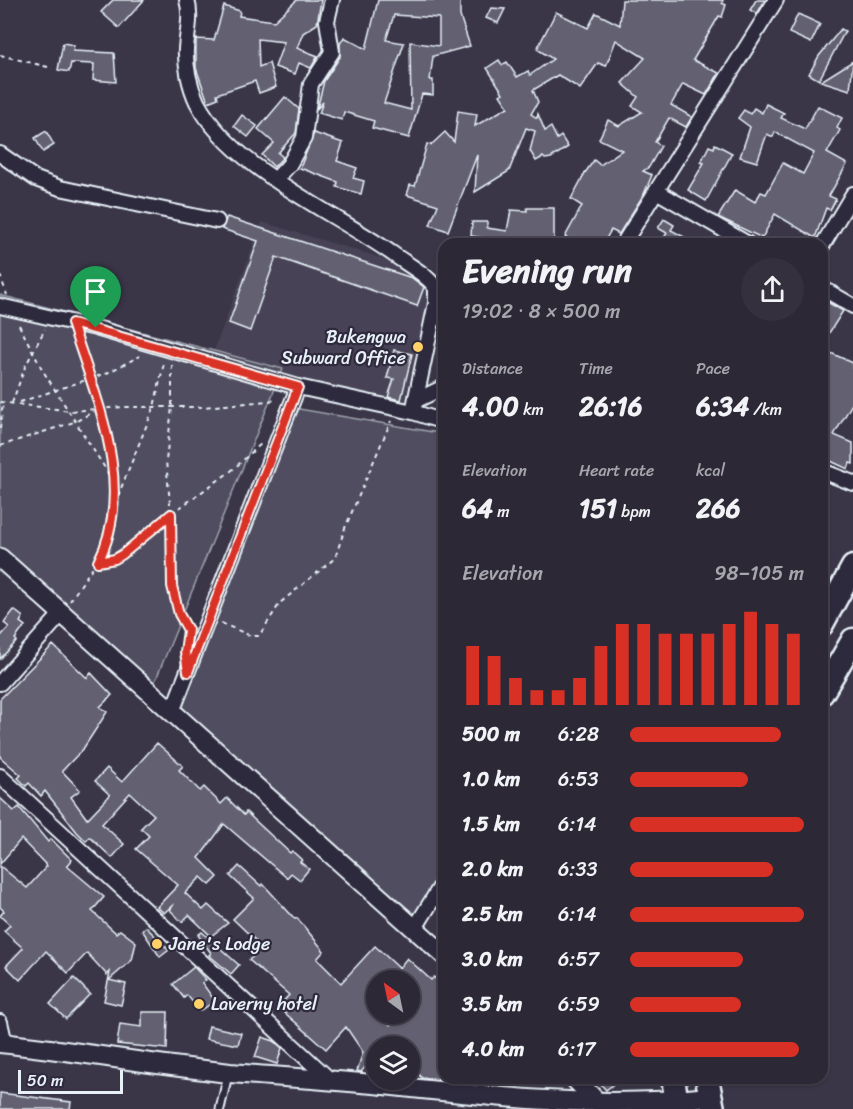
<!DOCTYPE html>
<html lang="en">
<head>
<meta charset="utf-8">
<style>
  body { margin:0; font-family:Sriracha,sans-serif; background:#34303e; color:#f1f3f6; height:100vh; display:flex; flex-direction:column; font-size:22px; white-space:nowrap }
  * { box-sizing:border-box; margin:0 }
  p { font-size:20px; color:#a6a6ad }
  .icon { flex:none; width:33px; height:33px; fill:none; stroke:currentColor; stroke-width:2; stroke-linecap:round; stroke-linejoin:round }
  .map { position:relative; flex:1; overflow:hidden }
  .panel { position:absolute; left:438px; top:238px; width:390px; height:846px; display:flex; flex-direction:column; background:#2c2836; border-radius:18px; box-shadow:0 2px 4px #0004,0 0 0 2px #484451 }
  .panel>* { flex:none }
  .needle { width:39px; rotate:327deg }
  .tools { position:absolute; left:366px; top:970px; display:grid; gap:12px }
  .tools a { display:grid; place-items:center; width:54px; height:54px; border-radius:50%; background:#2c2836; box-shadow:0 2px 4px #0004,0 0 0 2px #484451; font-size:30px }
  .scale { position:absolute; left:18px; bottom:15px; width:105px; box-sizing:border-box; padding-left:6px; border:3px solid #e8f1f8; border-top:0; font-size:16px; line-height:21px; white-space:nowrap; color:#e8f1f8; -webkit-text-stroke:4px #2f2a3d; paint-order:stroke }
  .pin { position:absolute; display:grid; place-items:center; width:51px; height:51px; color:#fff; margin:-62px -26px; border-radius:50% 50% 50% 0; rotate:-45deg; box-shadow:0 0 6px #0007 }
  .pin .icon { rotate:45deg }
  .round { display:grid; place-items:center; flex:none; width:63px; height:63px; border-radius:32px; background:#34303e }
  .overview { display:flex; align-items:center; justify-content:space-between; height:102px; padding:0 24px }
  h1 { font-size:33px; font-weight:800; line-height:45px }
  .stats { display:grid; grid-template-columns:repeat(3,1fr); gap:9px; height:102px; padding:6px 24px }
  .stats div { display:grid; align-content:center }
  .stats b { font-size:26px; font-weight:800 }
  .stats small { font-size:16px; font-weight:400 }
  .stats p { font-size:16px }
  .chart { height:168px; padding:12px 24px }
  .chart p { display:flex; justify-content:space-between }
  .chart svg { width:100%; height:108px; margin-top:6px; stroke:#d93025; stroke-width:6 }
  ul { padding:0 24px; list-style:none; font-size:20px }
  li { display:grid; grid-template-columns:96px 72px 1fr; align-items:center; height:45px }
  li i { height:15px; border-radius:8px; background:#d93025 }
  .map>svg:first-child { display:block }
</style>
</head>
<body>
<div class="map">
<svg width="853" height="1109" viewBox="0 0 853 1109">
  <rect width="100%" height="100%" fill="#3a3648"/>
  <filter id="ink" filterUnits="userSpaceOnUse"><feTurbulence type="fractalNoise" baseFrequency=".0167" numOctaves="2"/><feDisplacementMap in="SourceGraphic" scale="12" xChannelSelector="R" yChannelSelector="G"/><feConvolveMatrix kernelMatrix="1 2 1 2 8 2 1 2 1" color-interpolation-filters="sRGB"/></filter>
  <g filter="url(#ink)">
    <path fill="#464354" d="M262 222 438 275 411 414 213 353Z"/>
    <g fill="#504e5f" stroke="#9ca0ac" stroke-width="1.5">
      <path d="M0 295 283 369 154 684 0 546Z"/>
      <path d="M299 409 444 434V875L418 917 167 706Z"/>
    </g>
    <g fill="#636171" stroke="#e8f1f8" stroke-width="1.5" fill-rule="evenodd">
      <path d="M113 0H144L119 28 101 12Z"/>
      <path d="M297 0H321L317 24 303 33 297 48 318 56 311 68 299 63 295 74 275 67 284 42 258 39 259 67 269 63 276 87 259 93 255 81 217 94 218 98 208 102 196 68V39L214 40 224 6 240 11 239 16 274 21Z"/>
      <path d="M378 0H460V16L470 46 433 56 430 80H433V95L422 94 409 138 372 128 374 121 344 112 342 120 319 113 323 102 317 109 324 81 340 57V44L344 37 366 49ZM394 15 439 18V46L410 42 411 110 384 103 404 43 386 40Z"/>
      <path d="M622 0H723L722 3 726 5 722 17 719 16 693 60 719 73 706 95 683 84 671 105 692 117 686 127 669 118 655 142 661 146 649 167 643 171 652 175 644 194 619 234 611 230 603 244H579L565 237 582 206 571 199 585 173 594 160 600 165 622 150 599 139 608 120 619 126 642 112 632 106 638 97 622 83 645 58 616 40 606 66 598 63 580 89 558 75 533 90 538 102 531 114 537 118 538 114 545 131 551 127 557 139 561 136 568 147 551 158 545 159 543 157 536 161 530 151 535 131 526 128 509 171 475 192 477 155 448 231 430 225 438 205 407 195 410 185 415 186 427 144 431 145 445 132 454 142 458 111 477 114 475 126 508 107 500 95 503 93 487 68 499 60 502 65 507 62 517 77 528 71 530 75 553 59 537 49 556 12 588 28 596 13 620 25Z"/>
      <path d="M756 0H765L757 14 750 10Z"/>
      <path d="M491 8 505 9 498 23 486 18Z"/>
      <path d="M798 14 820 24 811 43 789 33Z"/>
      <path d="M841 29 845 31 819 80 809 74 819 56Z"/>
      <path d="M63 43 74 45 73 51 114 53 116 82 93 80 94 64 71 63 69 72 58 70Z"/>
      <path d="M853 61 850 90 821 81Z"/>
      <path d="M285 97 299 109 296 133 278 153 283 157 274 167 262 155 274 143 258 129Z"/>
      <path d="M766 104 784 113 781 118 805 129 818 106 842 118 837 128 840 130 827 153 847 164 829 196 836 199 830 210 826 208 815 238 775 214 762 238 718 217 735 190 755 202 761 192 766 194 783 163 803 174 814 153 775 132 773 137 767 134 757 162 740 157 750 127 738 118 744 110 750 114 754 108 762 113Z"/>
      <path d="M242 115 257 126 248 137 234 126Z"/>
      <path d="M46 131 54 145 43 152 35 138Z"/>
      <path d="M314 133 343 143 337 161 357 168 353 178 364 181 361 194 337 187 338 182 300 168Z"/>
      <path d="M715 144 732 153 706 201 688 190 704 163 701 162 709 146 714 148Z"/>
      <path d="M527 208H554V244H505L506 241 471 236 472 222H487V228L507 231 511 210 527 211Z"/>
      <path d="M227 217 412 278 424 287 417 306 276 257 250 331 229 323 258 241 222 229Z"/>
      <path d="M664 219 674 225 671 230 697 244H660L667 233 658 228Z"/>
      <path d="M822 299 843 311 822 344Z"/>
      <path d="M822 349 853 363V402L834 435 853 443V464L850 463 848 469 822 457Z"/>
      <path d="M394 350 412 354 401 400 388 397 394 379 387 378Z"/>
      <path d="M14 610 23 617 20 622 25 626 15 639 17 641 0 659V637L9 627 4 623Z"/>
      <path d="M53 645 87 678 91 673 112 695 100 707 107 712 83 749 62 771 80 790 71 797 87 819 110 795 95 781 107 768 122 782 157 743 183 766 179 770 200 791 204 787 221 804 227 798 244 815 246 812 290 853 292 851 302 860 300 862 309 869 300 880 291 873 287 878 224 824 199 858 218 877 210 885 201 877 185 893 203 910 208 905 228 923 211 936 189 915 182 922 170 910 174 904 164 913 157 907 178 885 136 849 149 836 141 828 154 815 130 793 102 824 124 844 112 858 90 837 86 841 77 832 45 791 41 796 29 783 26 786 18 778 21 775 0 757V699Z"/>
      <path d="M0 798 14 811 19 807 48 842 51 839 72 860 67 866 104 897 92 911 116 933 120 930 136 942 132 960 109 980 126 984 121 1005 104 1001 110 972 107 975 87 953 68 973 46 951 20 980 6 966 23 948 4 931 10 925 0 916 4 911 0 907V866L27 888 47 866 21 839 0 864Z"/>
      <path d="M239 866 261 886 263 884 295 919 297 918 324 951 317 959 341 983 375 946 399 968 407 958 431 980 434 977 444 988V1079L422 1078 410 1066V1047H376V1055L361 1072 357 1071 363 1052 346 1027 326 1049 278 1007 289 995 249 960 261 950 254 943 256 941 233 919 254 898 230 876ZM376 981H410V1014H401L390 1025 381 1014H376Z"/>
      <path d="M146 927 169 950 160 957 142 930Z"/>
      <path d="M202 932 239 965 231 974 209 955 211 953 198 935Z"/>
      <path d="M194 967 206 980 202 983 215 1001 200 1011 187 995 184 998 173 984Z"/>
      <path d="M74 978 90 994 66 1019 50 1004Z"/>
      <path d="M142 1012H168L167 1049 117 1044 120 1024 142 1027Z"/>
      <path d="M209 1026 241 1033 238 1045 206 1039Z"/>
      <path d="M262 1037 274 1041 282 1048 277 1064 255 1057Z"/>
      <path d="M595 1078H621L606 1090Z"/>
      <path d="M0 1093 71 1102 70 1109H0Z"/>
    </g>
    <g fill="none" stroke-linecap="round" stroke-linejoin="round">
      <defs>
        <path id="service" d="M220 1109 228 1075"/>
        <g id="minor">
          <path d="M187 0C192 16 187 32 186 49 185 66 190 87 197 102 231 168 334 212 393 254 408 265 425 273 436 288V303L413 412"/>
          <path d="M0 154 36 179 60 188 217 221"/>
          <path d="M276 179 289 165 304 138 311 84 332 52 327 21 332 0"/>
          <path d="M658 192 748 244"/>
          <path d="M623 244 776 0"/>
          <path d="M822 246 853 194"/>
          <path d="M822 288 853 306"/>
          <path d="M0 306 96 328 298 387 413 412 444 422"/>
          <path d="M417 400 444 387"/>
          <path d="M822 471 853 483"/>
          <path d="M0 683 63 612"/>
          <path d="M172 712 298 387"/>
          <path d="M0 776 329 1079"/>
          <path d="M415 928 444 881"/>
          <path d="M0 1022 5 1044"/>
        </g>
        <g id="tertiary">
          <path d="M0 558 444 955"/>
          <path d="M0 1043C77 1051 153 1065 230 1073 281 1077 332 1080 383 1085 492 1097 600 1109 709 1097"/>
          <path d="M574 1078 601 1106"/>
        </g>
        <g id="primary">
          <path d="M822 624 853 567"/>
          <path d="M822 693 853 640"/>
          <path d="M673 1078 678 1109"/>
          <path d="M707 1078 713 1109"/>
        </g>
      </defs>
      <use href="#service" stroke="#e8f1f8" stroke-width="11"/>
      <use href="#minor" stroke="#e8f1f8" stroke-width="18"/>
      <use href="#tertiary" stroke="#e8f1f8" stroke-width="22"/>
      <use href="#primary" stroke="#e8f1f8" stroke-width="27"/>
      <g stroke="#e8f1f8" stroke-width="2" stroke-dasharray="4.5 4.5" stroke-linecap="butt">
        <path d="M0 55 52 68"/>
        <path d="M0 275 7 295"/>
        <path d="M19 325 43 371 112 479"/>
        <path d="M76 337C94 392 111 442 114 500"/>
        <path d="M172 365V407L166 461 171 514 170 555 176 603 188 632"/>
        <path d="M0 402 71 411 123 407H204L278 400"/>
        <path d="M20 402 107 373 140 356"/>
        <path d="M12 403 25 367 45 329"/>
        <path d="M0 429 3 402"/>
        <path d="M0 446 77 421 94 411"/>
        <path d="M98 562 115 559 123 554 171 514 231 471 261 444"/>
        <path d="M70 601 104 550 115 503 154 407 164 363"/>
        <path d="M221 623 251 636H259L280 603 335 558 345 528 391 421"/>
      </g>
      <use href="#service" stroke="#2f2a3d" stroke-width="7"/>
      <use href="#minor" stroke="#2f2a3d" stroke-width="14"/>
      <use href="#tertiary" stroke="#2f2a3d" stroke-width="18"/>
      <use href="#primary" stroke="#2f2a3d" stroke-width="22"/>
    </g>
  </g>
  <g fill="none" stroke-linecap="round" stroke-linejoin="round" filter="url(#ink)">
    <defs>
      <path id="route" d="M72 323 298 387 188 672 185 652 188 630 179 614 172 586 171 514 123 554 115 559 98 562C137 486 95 397 72 323Z"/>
    </defs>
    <use href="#route" stroke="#fff" stroke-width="12"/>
    <use href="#route" stroke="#d93025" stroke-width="8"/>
  </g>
  <g fill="#ffd166" stroke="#2f2a3d" stroke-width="2">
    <circle cx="418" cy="347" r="6"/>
    <circle cx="157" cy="944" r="6"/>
    <circle cx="199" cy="1004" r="6"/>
  </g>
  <g text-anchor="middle" stroke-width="4.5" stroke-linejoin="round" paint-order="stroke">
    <g font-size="18" fill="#e8f1f8" stroke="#2f2a3d" text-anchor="start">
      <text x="406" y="343" text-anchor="end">Bukengwa<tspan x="406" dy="21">Subward Office</tspan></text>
      <text x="169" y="950">Jane's Lodge</text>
      <text x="211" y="1010">Laverny hotel</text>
    </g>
  </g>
</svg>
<div class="tools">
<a><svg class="needle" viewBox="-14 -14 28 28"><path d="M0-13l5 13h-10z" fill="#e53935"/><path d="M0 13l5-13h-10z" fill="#a6a6ad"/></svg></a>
<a><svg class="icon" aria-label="layers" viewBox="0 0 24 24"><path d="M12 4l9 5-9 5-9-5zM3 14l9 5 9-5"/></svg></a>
</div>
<div class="scale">50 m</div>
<div class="pin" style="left:96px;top:328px;background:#1e9e55"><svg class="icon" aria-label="arrive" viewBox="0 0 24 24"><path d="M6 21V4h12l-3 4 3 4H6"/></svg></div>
<section class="panel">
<div class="overview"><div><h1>Evening run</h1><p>19:02 · 8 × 500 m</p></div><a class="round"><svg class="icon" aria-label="share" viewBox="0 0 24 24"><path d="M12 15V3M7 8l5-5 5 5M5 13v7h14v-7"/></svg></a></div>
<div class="stats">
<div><p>Distance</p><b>4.00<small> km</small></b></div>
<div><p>Time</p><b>26:16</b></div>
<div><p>Pace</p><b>6:34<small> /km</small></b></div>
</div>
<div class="stats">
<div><p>Elevation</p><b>64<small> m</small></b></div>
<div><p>Heart rate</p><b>151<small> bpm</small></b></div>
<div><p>kcal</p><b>266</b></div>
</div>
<div class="chart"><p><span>Elevation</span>98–105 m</p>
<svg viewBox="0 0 160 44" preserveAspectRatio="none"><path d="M5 44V20M15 44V24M25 44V33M35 44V38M45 44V38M55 44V33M65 44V20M75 44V11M85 44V11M95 44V15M105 44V15M115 44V15M125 44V11M135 44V6M145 44V11M155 44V15"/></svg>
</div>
<ul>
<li><b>500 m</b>6:28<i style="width:87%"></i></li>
<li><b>1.0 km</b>6:53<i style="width:68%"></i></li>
<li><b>1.5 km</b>6:14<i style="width:100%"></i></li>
<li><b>2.0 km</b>6:33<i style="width:82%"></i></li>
<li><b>2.5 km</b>6:14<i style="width:100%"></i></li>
<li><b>3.0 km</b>6:57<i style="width:65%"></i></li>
<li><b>3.5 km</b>6:59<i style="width:64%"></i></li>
<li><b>4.0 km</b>6:17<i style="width:97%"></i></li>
</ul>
</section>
</div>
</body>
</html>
